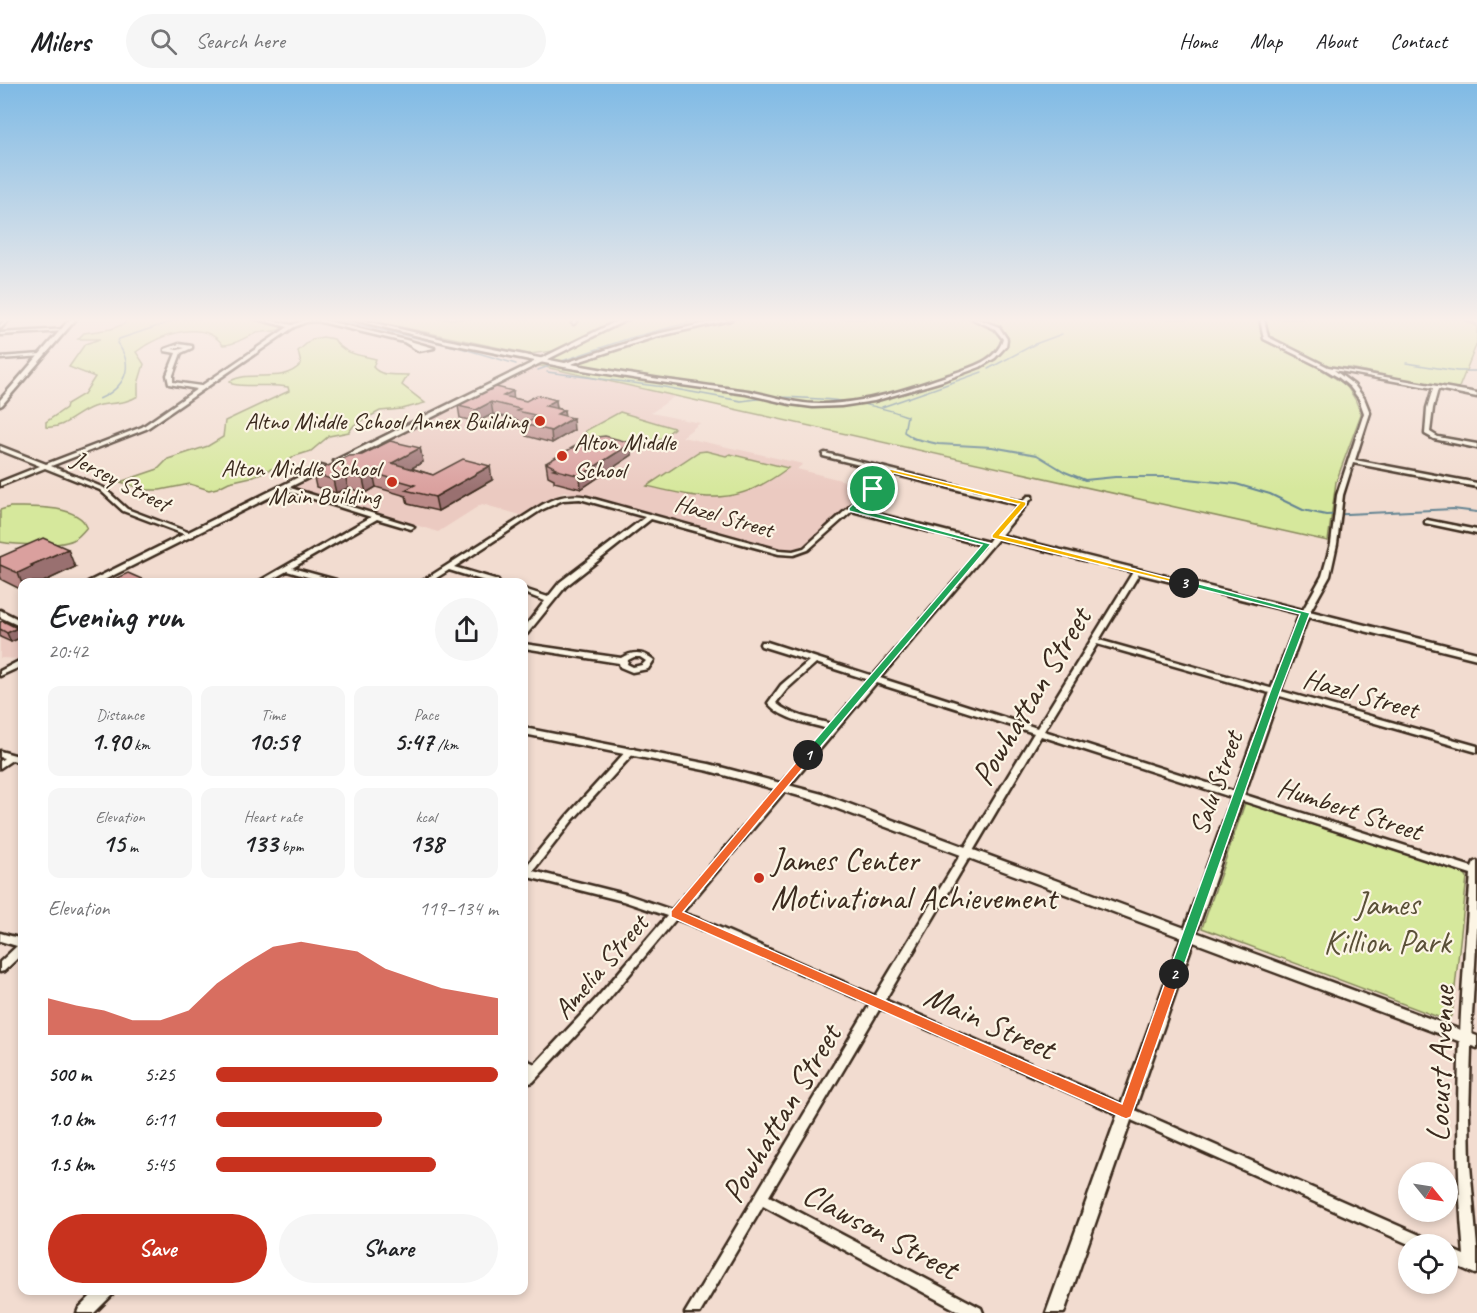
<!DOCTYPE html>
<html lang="en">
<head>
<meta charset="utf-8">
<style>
  body { margin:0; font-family:Caveat,sans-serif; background:#f6f6f6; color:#202124; height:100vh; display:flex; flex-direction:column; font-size:22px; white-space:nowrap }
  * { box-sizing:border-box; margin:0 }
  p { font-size:20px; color:#757577 }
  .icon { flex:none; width:33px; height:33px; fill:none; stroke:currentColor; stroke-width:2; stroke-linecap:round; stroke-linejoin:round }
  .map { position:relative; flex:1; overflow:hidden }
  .drawer { position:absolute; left:18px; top:494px; width:510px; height:717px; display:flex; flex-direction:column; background:#fff; border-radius:12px; box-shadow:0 3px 9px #0003 }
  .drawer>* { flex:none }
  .needle { width:39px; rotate:120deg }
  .buttons { position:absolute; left:1398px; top:1078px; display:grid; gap:12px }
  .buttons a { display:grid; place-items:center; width:60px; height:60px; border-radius:50%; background:#fff; box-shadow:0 3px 9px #0003; font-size:30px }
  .pin { position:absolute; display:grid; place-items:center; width:51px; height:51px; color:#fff; margin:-26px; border:3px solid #fff; border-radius:50%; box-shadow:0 2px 6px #0007 }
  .km { position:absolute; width:30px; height:30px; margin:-15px; border-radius:50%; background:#222; color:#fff; font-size:16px; line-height:30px; text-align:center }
  .round { display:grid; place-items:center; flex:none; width:63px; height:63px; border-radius:32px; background:#f6f6f6 }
  .headline { display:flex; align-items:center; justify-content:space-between; height:102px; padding:0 30px }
  h1 { font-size:33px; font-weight:700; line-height:45px }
  .stats { display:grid; grid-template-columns:repeat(3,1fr); gap:9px; height:102px; padding:6px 30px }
  .stats div { display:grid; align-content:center; border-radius:12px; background:#f6f6f6; text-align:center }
  .stats b { font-size:26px; font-weight:700 }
  .stats small { font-size:16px; font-weight:400 }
  .stats p { font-size:16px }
  .chart { height:168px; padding:12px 30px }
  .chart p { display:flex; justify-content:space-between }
  .chart svg { width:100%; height:108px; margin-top:6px; fill:#c8321e; opacity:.7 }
  .primary-button { display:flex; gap:12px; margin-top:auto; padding:12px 30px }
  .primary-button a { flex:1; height:69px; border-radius:36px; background:#c8321e; color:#fff; font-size:24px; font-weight:700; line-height:69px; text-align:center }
  .primary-button a+a { background:#f6f6f6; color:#202124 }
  ul { padding:0 30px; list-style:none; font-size:20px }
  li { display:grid; grid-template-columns:96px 72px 1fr; align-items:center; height:45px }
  li i { height:15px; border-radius:8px; background:#c8321e }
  header { display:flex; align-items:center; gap:36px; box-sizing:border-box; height:84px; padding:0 30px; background:#fff; border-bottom:2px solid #e0e0e0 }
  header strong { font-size:28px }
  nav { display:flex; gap:33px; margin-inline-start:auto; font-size:21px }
  .search { width:420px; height:54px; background:#f6f6f6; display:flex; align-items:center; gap:15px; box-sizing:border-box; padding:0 21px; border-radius:33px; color:#757577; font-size:22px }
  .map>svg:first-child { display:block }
</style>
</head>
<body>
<header>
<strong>Milers</strong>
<div class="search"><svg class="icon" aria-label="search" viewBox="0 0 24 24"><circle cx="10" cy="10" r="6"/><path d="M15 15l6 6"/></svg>Search here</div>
<nav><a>Home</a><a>Map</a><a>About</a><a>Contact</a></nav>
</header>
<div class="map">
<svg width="1477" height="1229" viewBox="0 0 1477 1229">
  <rect width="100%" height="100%" fill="#f2dcd0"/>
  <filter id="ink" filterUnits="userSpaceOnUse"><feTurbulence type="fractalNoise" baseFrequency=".0167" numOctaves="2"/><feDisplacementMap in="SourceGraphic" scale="12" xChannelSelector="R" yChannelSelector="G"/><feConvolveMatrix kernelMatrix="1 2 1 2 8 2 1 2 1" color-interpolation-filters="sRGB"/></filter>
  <g filter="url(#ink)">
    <g fill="#ebcac1">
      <path d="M536 281 675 312 651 329 700 339 682 353 803 380 797 385 869 403 807 460 788 466 564 407 524 432 482 420 438 448 297 404 299 401Z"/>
      <path d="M0 537 22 547V575L0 574Z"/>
    </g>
    <g fill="#d6e89c" stroke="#88895d" stroke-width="1.5">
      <path d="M126 235H246L278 241 283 244C273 250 264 246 254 250 242 254 236 261 223 261 203 234 158 251 136 268L144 280 138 300V312C124 321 108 318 93 323 76 329 65 345 46 343V338L66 324 67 320 84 310 95 293 69 283 85 260 100 255H78L84 249 111 245 124 240Z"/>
      <path d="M363 235H619L554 267 529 270Z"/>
      <path d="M633 235H1462L1477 242V259L1458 306 1350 284 1316 282 1346 301 1355 315 1361 330 1336 398 1328 457 536 281Z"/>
      <path d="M323 253 334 255C343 270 359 271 376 275L373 283C381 293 396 290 408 291L402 301 425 319 402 325 380 327 354 341 349 348 329 352 311 367 295 372 284 380 251 393 229 398 217 404 209 406 190 400 160 406H147L120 398 158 385 168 375 208 362 223 353 225 337 289 307 288 303C269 299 251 304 232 300L230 297C252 285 282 301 301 280L298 267 312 255Z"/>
      <path d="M620 328 674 344 664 353 640 365 588 353 585 347Z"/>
      <path d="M706 367 726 372 730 370 788 384C735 423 707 416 647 402L698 368Z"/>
      <path d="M10 423C30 423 77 420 87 443 83 448 79 453 73 456 58 463 16 461 0 458V426Z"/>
      <path d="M1245 719 1464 789 1467 793 1452 931 1450 933H1438L1202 844Z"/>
    </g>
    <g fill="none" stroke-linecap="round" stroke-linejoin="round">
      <g stroke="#658593" stroke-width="1.5">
        <path d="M333 235 461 264 516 280"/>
        <path d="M1465 235 1477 240"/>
        <path d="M559 278 630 254 702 235"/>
        <path d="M1406 279 1457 287H1477"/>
        <path d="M988 285 1035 260 1062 250"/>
        <path d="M538 286 552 281"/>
        <path d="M547 288 664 303 741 317 765 314"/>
        <path d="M773 313C819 314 864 316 907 332L904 348 915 355"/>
        <path d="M99 315C124 304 136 283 117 259L119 255 179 235"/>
        <path d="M882 323 982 288"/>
      </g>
      <path stroke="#658593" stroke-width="2" d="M912 354 938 360 992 363 1037 371 1065 388 1085 396 1115 393H1169L1236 400 1270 410 1303 426 1326 431 1453 425 1477 428"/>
      <defs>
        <g id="minor">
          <path d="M6 235H10L0 245V241Z"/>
          <path d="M257 235H264L292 241 305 236 326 235 323 236 406 256 434 264 419 267 404 258 317 237 306 238 294 243 146 345 51 382 104 404 127 425 193 450V452H189L123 427 100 406 45 384 0 402V398L40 382 0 366V362L46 380 142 343 197 305 169 300 167 291 176 269 165 267V265L179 260 192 262V264L181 269 173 291V298L201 302 288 243ZM179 263 185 264 178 266 172 265Z"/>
          <path d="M350 235H357L447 256 565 279 652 251 725 235H732L730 236 655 253 571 280C610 287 649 294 689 299 708 302 728 304 748 307 773 312 798 321 824 320 868 319 911 304 952 290 971 283 997 277 1003 255L995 245 973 235H978L999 243 1007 255 1006 262 995 274 980 283 942 297 874 317 841 322 813 323 790 320 746 310 639 295 564 283 447 259Z"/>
          <path d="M574 235H578L574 240 572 239Z"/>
          <path d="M1260 235H1264L1268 253 1328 283 1477 309V313L1438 305 1433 324 1430 348 1438 353 1477 360V364L1434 355 1425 350 1427 324 1433 304 1334 286 1354 301 1364 314 1370 329 1355 376 1477 399V403L1353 379 1343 411 1337 460 1330 492 1308 531H1305L1139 490 1099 556 1477 662V668L1097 560 1044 647 1472 783 1474 778 1477 777V846L1472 931 1469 1031 1470 1081 1477 1164V1189L1475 1190 1448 1178V1164L1464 1171C1452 1044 1460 917 1471 790L1041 652 885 916 1431 1156 1433 1161H1411L880 924 769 1112 981 1224 983 1229H962L763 1122 700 1229H685L870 920 692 841 676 835 604 921 533 998 529 999 525 998 524 993 527 988 524 986V975L535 980 596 915 667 832 623 817 528 793 524 794V785L566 733 628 665H634L635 667 634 669 572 737 533 787 625 810 672 826 828 645C808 639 782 636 768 619L781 601 809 577 761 562 760 560 761 558H767L873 592 985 462 852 427 808 466 794 471 779 470 651 435 566 502 527 550H524V544L545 517 524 509V505L548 513 560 498 645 433 580 415 563 416 541 426 454 483 498 496 499 498H488L449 486 430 498H421L537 424C553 414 568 409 587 413L779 466 793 467 804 464 888 388 823 372V370L825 369 1022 418 1028 412H1032V414L1001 451 1303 526 1322 492 1331 460 1337 411 1364 329 1359 315 1350 303 1338 293 1323 284 1264 255ZM893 390 1020 421 995 450 993 451 988 458 855 424ZM998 455 1133 488 1037 644 880 594ZM816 579 869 596 832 640C813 635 791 632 776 619L787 605ZM876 599 1034 649 875 912 700 835 682 829Z"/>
          <path d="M66 245V246L64 247 0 251V249Z"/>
          <path d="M42 270 44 271V272L0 275V273Z"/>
          <path d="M284 402 413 442 414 443 411 445 377 435 292 484 336 496 337 498H325L287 487 267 498H258L371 433 282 405V403Z"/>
          <path d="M1427 436 1477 446V450L1425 439V437Z"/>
          <path d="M524 560 621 574C633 567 643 567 654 576L648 585 632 588 620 583 619 579 524 564ZM634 573H640L646 577 642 581 633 583 627 580 628 576Z"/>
          <path d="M19 577H22V582L0 592V587Z"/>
          <path d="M0 667 22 673V679L12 676 0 684V677L4 674 0 673Z"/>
          <path d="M0 849 22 855V870L4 887 0 888V878L17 862 0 857Z"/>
          <path d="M97 1206H114L112 1211 94 1229H77L79 1224Z"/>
        </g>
        <g id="tertiary">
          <path d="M70 235H76L2 321 0 322V316Z"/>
          <path d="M1305 526 1477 569V575L1308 533 1280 608 1064 1229H1046L1270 608 1300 529Z"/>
        </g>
        <g id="secondary">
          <path d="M621 235H628L341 379 334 377Z"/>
          <path d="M321 382 328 384 100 498H88Z"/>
          <path d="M0 526 22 537V543L0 533Z"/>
          <path d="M524 644 709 680 822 710 1477 952V964L814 716 709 687 524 650Z"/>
        </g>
      </defs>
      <use href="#minor" stroke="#3b2a1e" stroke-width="5"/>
      <use href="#tertiary" stroke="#3b2a1e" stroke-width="5"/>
      <use href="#secondary" stroke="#3b2a1e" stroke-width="5"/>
      <use href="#minor" fill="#fcf5e5" fill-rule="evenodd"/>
      <use href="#tertiary" fill="#fcf5e5" fill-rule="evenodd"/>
      <use href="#secondary" fill="#fcf5e5" fill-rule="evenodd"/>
    </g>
    <g fill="#bb8a88" stroke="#3b2a1e" stroke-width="1.5">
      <path d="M513 314 526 317 556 316 557 324 564 326 565 332 574 346 552 359 526 352 525 340 518 338V336L493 330 477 338 460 334 458 322Z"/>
      <path d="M632 359V371L581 405 554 398V395L548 392 546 379Z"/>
      <path d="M420 364 423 378 411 384 433 391 492 396 438 427 408 420 406 412 376 403 366 409 348 404 336 409 316 403 313 389 362 371Z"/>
      <path d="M0 473 75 483 43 498H22V506L2 496 0 492Z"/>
      <path d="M0 538 17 544 22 553 11 558 0 553Z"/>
    </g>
    <g fill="#99706f" stroke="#3b2a1e" stroke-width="1.5">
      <path d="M513 307 514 318 503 312Z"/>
      <path d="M556 316 557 327 545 322Z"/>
      <path d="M491 318 493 330 477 338 476 326Z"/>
      <path d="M564 326 565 338 557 330Z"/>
      <path d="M573 334 574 346 552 359 551 347Z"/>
      <path d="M632 359V371L581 405 580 392Z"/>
      <path d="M420 364 423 378 395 393 392 379Z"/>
      <path d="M490 382 492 396 438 427 435 413Z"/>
      <path d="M373 389 376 403 366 409 363 395Z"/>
      <path d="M345 390 348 404 336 409 333 396Z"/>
      <path d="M68 465 75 483 43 498H22V500L18 489 31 481Z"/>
      <path d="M17 544 22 553 11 558 7 549Z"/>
    </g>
    <g fill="#daa09e" stroke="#3b2a1e" stroke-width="1.5">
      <path d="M496 303 513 307 503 312 526 317 537 311 556 316 545 322 564 326 557 330 573 334 551 347 524 340 536 334 532 333 535 331 517 327 520 325 491 318 476 326 458 322Z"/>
      <path d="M605 352 632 359 580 392 553 385 556 384 546 379 589 354Z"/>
      <path d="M390 357 420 364 392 379 433 391 463 375 490 382 435 413 405 406 415 401 373 389 363 395 345 390 333 396 313 389 349 372 362 371Z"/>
      <path d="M43 454 68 465 31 481 33 482 18 489 0 481V473Z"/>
      <path d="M128 489 146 497 143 498H108Z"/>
      <path d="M3 537 17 544 7 549 0 545V538Z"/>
    </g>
  </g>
  <linearGradient id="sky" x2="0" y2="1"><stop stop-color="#7fbae5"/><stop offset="0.58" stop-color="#f9efea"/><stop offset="1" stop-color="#f9efea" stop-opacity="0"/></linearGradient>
  <rect width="1477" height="407" fill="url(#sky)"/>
  <path fill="#22a559" stroke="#fff" stroke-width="1.5" d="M871 403 877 405 857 424 991 460 812 673 808 674 803 671 804 669 982 461 849 427V424Z"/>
  <path fill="#f0652b" stroke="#fff" stroke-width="1.5" d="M808 668 813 671 812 673 683 828 1122 1020 1168 890 1174 885 1179 886 1181 890 1131 1033 1126 1035 1121 1033 671 833V827L804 669Z"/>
  <path fill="#22a559" stroke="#fff" stroke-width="1.5" d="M1184 496 1310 529 1280 608 1181 890 1174 895 1168 890 1270 608 1300 530 1181 500V497Z"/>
  <path fill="#f5b400" stroke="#fff" stroke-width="1.5" d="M890 385 1026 418V421L1000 451 1188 499 1184 501 992 454V451L1019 420H1017L894 389 876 406H871V403Z"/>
  <g fill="#c8321e" stroke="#fcf5e5" stroke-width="2">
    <circle cx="540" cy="337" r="6"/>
    <circle cx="562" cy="372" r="6"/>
    <circle cx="392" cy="398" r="6"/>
    <circle cx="759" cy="794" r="6"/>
  </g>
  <g text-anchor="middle" stroke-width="4.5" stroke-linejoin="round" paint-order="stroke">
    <g font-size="24" fill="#3b2a1e" stroke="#fcf5e5" text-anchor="end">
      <text x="528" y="345">Altno Middle School Annex Building</text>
      <text x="574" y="366" text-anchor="start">Alton Middle<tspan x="574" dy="28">School</tspan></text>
      <text x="380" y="392">Alton Middle School<tspan x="380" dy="28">Main Building</tspan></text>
    </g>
    <g font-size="24" fill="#3b2a1e" stroke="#fcf5e5">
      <text transform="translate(121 397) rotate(27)" y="8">Jersey Street</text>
      <text transform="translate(724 432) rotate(16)" y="8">Hazel Street</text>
    </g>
    <g font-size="28" fill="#3b2a1e" stroke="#fcf5e5">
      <text transform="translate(1361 609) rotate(16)" y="10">Hazel Street</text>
      <text transform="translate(1215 699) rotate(-70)" y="10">Salu Street</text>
      <text transform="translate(1350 724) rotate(18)" y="10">Humbert Street</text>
      <text transform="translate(600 882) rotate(-49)" y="10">Amelia Street</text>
    </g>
    <g font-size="33" fill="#3b2a1e" stroke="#fcf5e5">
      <text transform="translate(1030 612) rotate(-59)" y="12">Powhattan Street</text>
      <text transform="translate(990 937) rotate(24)" y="12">Main Street</text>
      <text transform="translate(1439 980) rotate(-88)" y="12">Locust Avenue</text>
      <text transform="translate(780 1029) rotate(-59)" y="12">Powhattan Street</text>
      <text transform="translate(881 1146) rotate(28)" y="12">Clawson Street</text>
    </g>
    <g font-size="33" fill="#3b2a1e" stroke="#fcf5e5" text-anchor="start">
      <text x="771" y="787">James Center<tspan x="771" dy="38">Motivational Achievement</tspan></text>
    </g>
    <g font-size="33" fill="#5a5037" stroke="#fcf5e5">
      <text x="1387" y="831">James<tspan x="1387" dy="38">Killion Park</tspan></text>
    </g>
  </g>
</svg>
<div class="buttons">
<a><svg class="needle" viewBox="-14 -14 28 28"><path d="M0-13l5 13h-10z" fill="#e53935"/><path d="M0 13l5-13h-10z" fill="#757577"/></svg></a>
<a><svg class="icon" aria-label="locate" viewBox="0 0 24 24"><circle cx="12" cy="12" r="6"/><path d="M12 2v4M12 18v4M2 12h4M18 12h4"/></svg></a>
</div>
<div class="pin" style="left:873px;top:405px;background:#1e9e55"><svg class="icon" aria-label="arrive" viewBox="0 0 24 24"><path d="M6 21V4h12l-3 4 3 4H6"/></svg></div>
<b class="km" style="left:808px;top:671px">1</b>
<b class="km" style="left:1174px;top:890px">2</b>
<b class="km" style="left:1184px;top:499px">3</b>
<section class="drawer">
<div class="headline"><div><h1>Evening run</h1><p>20:42</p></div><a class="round"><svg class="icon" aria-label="share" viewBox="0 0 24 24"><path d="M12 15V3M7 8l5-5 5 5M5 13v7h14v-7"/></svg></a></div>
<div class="stats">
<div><p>Distance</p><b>1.90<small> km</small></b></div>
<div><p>Time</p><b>10:59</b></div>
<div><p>Pace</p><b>5:47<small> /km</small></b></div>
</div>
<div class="stats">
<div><p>Elevation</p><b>15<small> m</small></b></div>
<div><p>Heart rate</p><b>133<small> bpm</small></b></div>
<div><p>kcal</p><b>138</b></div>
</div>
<div class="chart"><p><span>Elevation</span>119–134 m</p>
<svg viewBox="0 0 160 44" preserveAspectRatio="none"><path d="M0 44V29L10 32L20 34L30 38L40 38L50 34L60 23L70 15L80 8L90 6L100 8L110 10L120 17L130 21L140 25L150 27L160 29V44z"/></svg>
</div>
<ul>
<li><b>500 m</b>5:25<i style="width:100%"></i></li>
<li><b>1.0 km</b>6:11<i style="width:59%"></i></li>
<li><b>1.5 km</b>5:45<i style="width:78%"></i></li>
</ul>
<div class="primary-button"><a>Save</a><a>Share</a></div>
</section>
</div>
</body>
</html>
